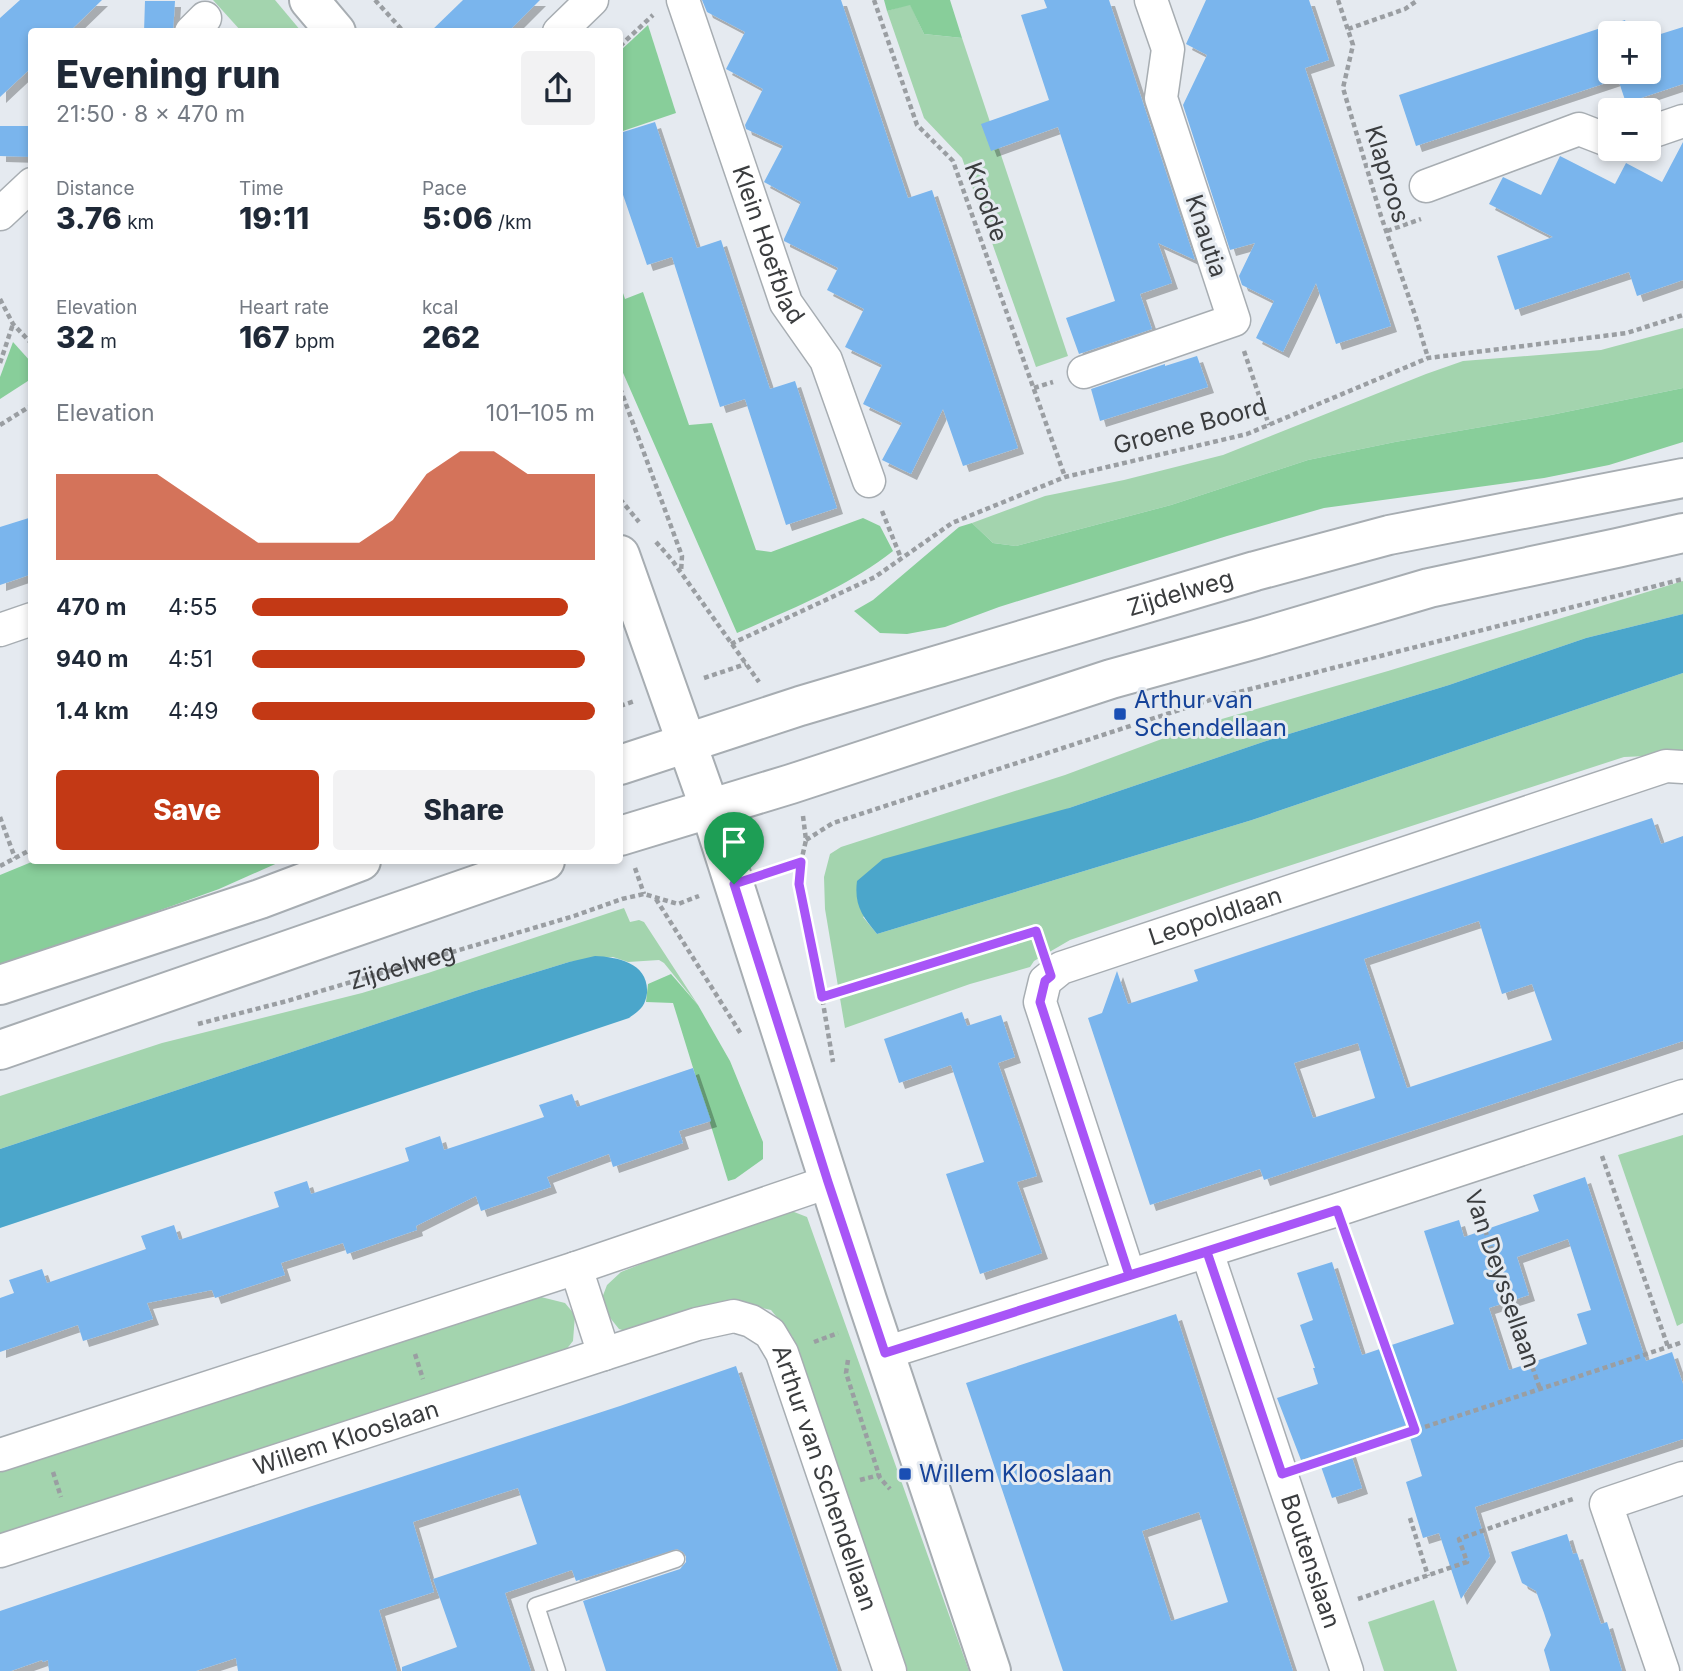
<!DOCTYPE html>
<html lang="en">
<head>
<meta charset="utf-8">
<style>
  body { margin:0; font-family:Inter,sans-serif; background:#f2f2f3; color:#1f2937; height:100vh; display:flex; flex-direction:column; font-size:26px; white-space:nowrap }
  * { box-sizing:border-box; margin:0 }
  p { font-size:23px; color:#747a83 }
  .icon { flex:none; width:38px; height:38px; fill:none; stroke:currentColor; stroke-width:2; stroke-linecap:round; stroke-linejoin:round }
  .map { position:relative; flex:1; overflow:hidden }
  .drawer { position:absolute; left:28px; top:28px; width:595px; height:836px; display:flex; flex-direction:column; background:#fff; border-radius:7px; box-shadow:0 4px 10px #0003 }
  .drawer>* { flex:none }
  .tools { position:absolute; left:1598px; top:21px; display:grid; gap:14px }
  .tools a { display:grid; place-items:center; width:63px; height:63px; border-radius:7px; background:#fff; box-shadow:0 4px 10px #0003; font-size:35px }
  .pin { position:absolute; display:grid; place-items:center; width:60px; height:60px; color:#fff; margin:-72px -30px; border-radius:50% 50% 50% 0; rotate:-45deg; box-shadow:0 0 7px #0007 }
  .pin .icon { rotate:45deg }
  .round { display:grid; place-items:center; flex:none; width:74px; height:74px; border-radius:7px; background:#f2f2f3 }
  .headline { display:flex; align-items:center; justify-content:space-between; height:119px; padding:0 28px }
  h1 { font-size:38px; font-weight:800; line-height:52px }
  .stats { display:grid; grid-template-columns:repeat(3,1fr); gap:10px; height:119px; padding:7px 28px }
  .stats div { display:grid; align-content:center }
  .stats b { font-size:30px; font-weight:800 }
  .stats small { font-size:19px; font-weight:400 }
  .stats p { font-size:19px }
  .chart { height:196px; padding:14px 28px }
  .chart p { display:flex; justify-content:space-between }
  .chart svg { width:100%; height:126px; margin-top:7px; fill:#c33915; opacity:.7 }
  .cta { display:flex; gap:14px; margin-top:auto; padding:14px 28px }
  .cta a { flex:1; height:80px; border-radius:7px; background:#c33915; color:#fff; font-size:28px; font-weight:800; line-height:80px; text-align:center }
  .cta a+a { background:#f2f2f3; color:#1f2937 }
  ul { padding:0 28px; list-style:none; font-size:23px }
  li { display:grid; grid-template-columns:112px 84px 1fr; align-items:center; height:52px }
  li i { height:18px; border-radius:9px; background:#c33915 }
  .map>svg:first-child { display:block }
</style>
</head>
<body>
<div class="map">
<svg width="1683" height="1671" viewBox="0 0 1683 1671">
  <defs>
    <filter id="shadow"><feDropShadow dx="6" dy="6" stdDeviation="0" flood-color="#0004"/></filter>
  </defs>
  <rect width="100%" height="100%" fill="#e5eaf0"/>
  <g fill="#a3d4ae">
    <path d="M213 0H275L301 31H241Z"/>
    <path d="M910 4 924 34 962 38 1068 356 1036 367 962 158 924 118 887 11Z"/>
    <path d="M1683 328V388L1551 415 1395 442 1308 460 1171 505 1016 546 993 543 972 523 1045 496 1124 480 1223 455 1426 374 1463 361 1601 350Z"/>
    <path d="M1683 581V614L1586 638 1449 685 1263 742 1069 808 863 917 877 934 1252 820 1683 673V757L1670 755 1624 757 1230 885 1070 940 1034 961 1030 967 970 984 845 1028 825 909 824 877 830 854 841 847 1065 775 1194 727 1388 671Z"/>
    <path d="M624 908 630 922 639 920 644 922 698 1005 664 963 659 960 628 962 613 957 569 962 475 991 0 1149V1096L162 1043 362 993 428 973Z"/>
    <path d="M1683 1135V1323L1677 1326 1618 1155Z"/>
    <path d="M789 1210 807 1217 969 1671H902L792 1336 771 1310 741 1303 635 1334 619 1329 603 1309 602 1298 607 1285 621 1272 759 1217Z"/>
    <path d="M541 1297 565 1303 575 1315 573 1341 561 1356 0 1540V1471L313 1369Z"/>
    <path d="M1434 1600 1457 1671H1384L1368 1622Z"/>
  </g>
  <g fill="#88ce9a">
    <path d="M884 0H950L962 38 924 34 910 5 887 11Z"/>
    <path d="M648 25 676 113 620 132V51Z"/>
    <path d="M620 284 625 299 643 292 689 425 712 423 756 550 771 552 863 518 880 526 893 551C846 588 791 609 737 633L620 366Z"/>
    <path d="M13 342 31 362V379L0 399V377Z"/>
    <path d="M1683 388V442L1609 465 1544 478 1324 508 1227 536 999 607 945 627 907 634 880 633 854 611 873 600 959 527 972 523 993 543 1016 546 1171 505 1308 460 1395 442 1551 415Z"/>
    <path d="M34 861H282L219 889 0 968V875Z"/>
    <path d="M671 974 698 1005 730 1061 763 1142V1159L735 1179 728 1181 673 1003 646 1002 648 984Z"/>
  </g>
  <g fill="#4ba6cb">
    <path d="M1683 614V673L1252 820 877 934C862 916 854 905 857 881L883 859 1069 808 1263 742 1449 685 1586 638Z"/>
    <path d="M595 956C618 957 649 963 647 993 645 1007 640 1010 629 1018L0 1228V1149L475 991 569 962Z"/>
  </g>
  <g fill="#7ab5ed" fill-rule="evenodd" filter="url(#shadow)">
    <path d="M20 0H102L69 32H32V67L0 97V18Z"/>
    <path d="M463 0H540L508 32H430Z"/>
    <path d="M702 0H841L908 198 932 190 1018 448 963 466 943 409 911 474 882 460 902 423 863 404 882 365 845 347 864 309 827 290 838 268 784 241V239L801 202 764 182 783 146 746 129 745 125 763 89 726 69 745 32 707 12Z"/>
    <path d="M1044 0H1109L1195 260 1158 243 1172 283 1140 294 1152 329 1079 354 1066 318 1115 301 1058 127 991 151 981 124 1049 100 1021 15 1047 8Z"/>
    <path d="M1206 0H1309L1329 60 1305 68 1391 326 1336 344 1316 283 1283 352 1256 338 1274 301 1242 285 1239 276 1255 243 1230 250 1183 105 1207 55 1186 44Z"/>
    <path d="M145 1H175L173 32H144Z"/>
    <path d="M1625 20 1630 33H1610V72H1648V38L1683 27V84L1626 103 1618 79 1416 146 1399 95Z"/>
    <path d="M655 122 697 248 721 240 770 389 795 381 837 508 786 525 745 399 720 407 672 257 647 265 620 186V133Z"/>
    <path d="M0 126H32V157L0 156Z"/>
    <path d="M1683 142V280L1637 296 1629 272 1515 310 1497 256 1553 237 1489 204 1503 177 1541 195 1560 156 1615 184 1626 163 1662 182Z"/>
    <path d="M1197 356 1208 387 1100 421 1091 389 1165 364V366Z"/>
    <path d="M32 517V574L0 585V527Z"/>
    <path d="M1652 818 1661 844 1683 836V1041L1264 1180 1260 1169 1150 1205 1088 1018 1102 1013 1117 971 1128 1004 1198 981 1194 970ZM1479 921 1502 994 1532 984 1552 1040 1407 1088 1364 959ZM1358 1043 1375 1098 1313 1118 1294 1063Z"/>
    <path d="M962 1012 967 1026 1001 1015 1015 1057 998 1063 1037 1176 1017 1182 1042 1253 980 1274 946 1174 984 1162 951 1065 899 1083 884 1039Z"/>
    <path d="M693 1068 711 1121 679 1131 683 1143 613 1167 609 1154 547 1177 551 1187 481 1211 476 1196 416 1226 417 1230 347 1254 343 1243 281 1263 285 1275 215 1298 212 1290 147 1303 153 1319 83 1341 78 1325 0 1352V1298L14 1293 9 1280 42 1269 47 1283 146 1249 141 1236 174 1225 179 1240 279 1207 274 1192 307 1181 311 1194 409 1161 405 1148 440 1136 444 1150 544 1117 539 1105 572 1094 577 1107Z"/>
    <path d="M1585 1177 1646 1361 1672 1352 1683 1384V1439L1475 1507 1490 1556 1461 1599 1439 1533 1423 1538 1406 1482 1422 1476 1406 1425 1348 1445 1362 1488 1345 1494 1332 1498 1317 1455 1301 1460 1277 1398 1318 1384 1313 1368H1315L1300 1325 1313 1320 1297 1273 1332 1262 1362 1355 1454 1324 1424 1231 1459 1220 1464 1237 1539 1211 1533 1195ZM1568 1239 1591 1310 1577 1314 1587 1344 1509 1370 1489 1308 1529 1295 1517 1257Z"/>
    <path d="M1176 1314 1208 1413 1293 1671H1063L978 1418 966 1383ZM1199 1512 1228 1602 1171 1621 1142 1531Z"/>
    <path d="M736 1366 838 1671H606L583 1601 680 1569 686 1562V1556L683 1552 677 1549 576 1581 572 1570 505 1593 531 1671H402V1667L457 1647 433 1579 537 1544 518 1488 413 1522 434 1592 379 1610 397 1671H238L236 1658 196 1671H49L48 1660 43 1662 42 1660 11 1671H0V1611L309 1507 620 1406Z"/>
    <path d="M1567 1534 1573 1554 1577 1553 1601 1624 1607 1622 1622 1671H1550L1544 1650 1551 1635 1544 1613 1536 1591 1522 1583 1511 1552Z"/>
  </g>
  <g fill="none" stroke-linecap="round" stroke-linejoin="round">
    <defs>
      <path id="lane" d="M557 1671 536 1606 676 1559"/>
      <g id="street">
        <path id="s2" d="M683 0 786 303 826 360 869 481"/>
        <path d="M191 32 205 18"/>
        <path d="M559 32 592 0"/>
        <path d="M1648 133 1683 121"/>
        <path d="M1426 186 1579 129 1610 141"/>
        <path d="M0 214 32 184"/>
        <path d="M1084 372 1234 320 1161 98 1168 49 1151 0"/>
        <path d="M0 630 32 619"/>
        <path id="s3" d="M1207 1252 1347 1671"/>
        <path id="s4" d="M1129 1275 1040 1002 1045 981 1061 968 1666 766 1683 767"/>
        <path d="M885 1353 1337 1210 1683 1096"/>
        <path id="s5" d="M604 1354 697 1324 734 1316 751 1321 770 1333 782 1353 890 1671"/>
        <path d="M0 1455 576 1268 828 1182"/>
        <path id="s6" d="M0 1551 604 1354 576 1268"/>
        <path d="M1663 1671 1606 1504 1683 1478"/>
      </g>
      <g id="secondary">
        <path d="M309 0 336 32"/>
        <path d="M620 555 710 809 867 1300 991 1671"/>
        <path id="s7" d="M620 765 800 706 1255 571 1389 535 1683 478"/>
        <path d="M620 836 791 784 1111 679 1256 639 1429 588 1617 548 1683 533"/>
        <path d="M0 985 260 899 361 861"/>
        <path d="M0 1050 545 861"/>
      </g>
    </defs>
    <use href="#lane" stroke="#a7adb2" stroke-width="19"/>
    <use href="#street" stroke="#a7adb2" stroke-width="35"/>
    <use href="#secondary" stroke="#a7adb2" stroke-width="42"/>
    <g stroke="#9a9ea2" stroke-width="4.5" stroke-dasharray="5 3.5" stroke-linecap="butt">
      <path d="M375 0 404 32"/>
      <path d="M874 0 917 125 953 161 1065 477"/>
      <path d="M1338 0 1353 45 1343 88 1381 216 1416 318 1428 358"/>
      <path d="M1348 29 1405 9 1418 0"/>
      <path d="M620 46 653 15"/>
      <path d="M1387 231 1421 219"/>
      <path d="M0 299 13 324 32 344"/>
      <path d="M1244 351 1269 425"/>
      <path d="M0 363 13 324"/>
      <path d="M620 388 682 556 681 572"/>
      <path d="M1034 388 1053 382"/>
      <path d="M0 425 32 405"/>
      <path d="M620 499 639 522"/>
      <path d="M882 511 901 558"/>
      <path d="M656 542 672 560 759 682"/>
      <path d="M731 644 875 577 952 523 1065 477 1247 434 1428 358 1627 333 1683 315"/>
      <path d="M704 678 746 664"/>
      <path d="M620 706 635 701"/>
      <path d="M803 816 806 840 801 862 799 884 822 997 833 1062"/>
      <path d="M0 817 15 858"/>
      <path d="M806 840 833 823 1219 697 1683 579"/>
      <path d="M0 866 32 849"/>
      <path d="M635 868 644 894"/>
      <path d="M767 873 801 862"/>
      <path d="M656 899 741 1034"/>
      <path d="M822 997 1036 931 1040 943"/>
      <path id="s1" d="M198 1024 287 1001 574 916 622 899 644 894 678 904 699 896"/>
      <path d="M1602 1156 1668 1347"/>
      <path d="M1474 1198 1540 1389"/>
      <path d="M1347 1240 1415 1430"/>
      <path d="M814 1342 838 1333"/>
      <path d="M415 1354 423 1379"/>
      <path d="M848 1360 846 1373 880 1478 890 1489"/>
      <path d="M1312 1464 1683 1342"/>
      <path d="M53 1472 61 1497"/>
      <path d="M860 1480 879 1475"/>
      <path d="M1410 1518 1428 1576"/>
      <path d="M1358 1599 1467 1562 1459 1539 1573 1499"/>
    </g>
    <use href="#lane" stroke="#fff" stroke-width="16"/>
    <use href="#street" stroke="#fff" stroke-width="32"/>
    <use href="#secondary" stroke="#fff" stroke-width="38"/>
  </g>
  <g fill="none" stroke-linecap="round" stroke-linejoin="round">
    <defs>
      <path id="route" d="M734 884 828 1182 885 1353 1337 1210 1415 1430 1282 1474 1207 1252 1129 1275 1040 1002 1045 981 1051 976 1036 931 822 997 799 884 801 862 734 884"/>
    </defs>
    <use href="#route" stroke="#fff" stroke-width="14"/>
    <use href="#route" stroke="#a855f7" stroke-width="9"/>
  </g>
  <g fill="#1a4fb4" stroke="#e5eaf0" stroke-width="2.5">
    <rect x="1113" y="707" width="14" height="14" rx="3.5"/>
    <rect x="898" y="1467" width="14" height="14" rx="3.5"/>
  </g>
  <g text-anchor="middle" stroke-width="6" stroke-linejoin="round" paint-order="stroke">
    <g font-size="24" fill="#3b3d3f" stroke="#e5eaf0">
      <text transform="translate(1387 174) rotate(73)" y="8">Klaproos</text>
      <text transform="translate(986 202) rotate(70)" y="8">Krodde</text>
      <text transform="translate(1206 236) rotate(72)" y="8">Knautia</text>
      <text dy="8" stroke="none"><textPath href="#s2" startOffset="259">Klein Hoefblad</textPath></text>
      <text transform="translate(1190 426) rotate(-15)" y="8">Groene Boord</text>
      <text dy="8" stroke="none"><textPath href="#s7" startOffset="586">Zijdelweg</textPath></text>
      <text dy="8" stroke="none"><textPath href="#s4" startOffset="492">Leopoldlaan</textPath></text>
      <text dy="8" stroke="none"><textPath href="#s1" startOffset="212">Zijdelweg</textPath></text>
      <text transform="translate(1502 1279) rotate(71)" y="8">Van Deyssellaan</text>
      <text dy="8" stroke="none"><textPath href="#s6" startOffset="364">Willem Klooslaan</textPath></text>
      <text dy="8" stroke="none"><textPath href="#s5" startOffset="331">Arthur van Schendellaan</textPath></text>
      <text dy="8" stroke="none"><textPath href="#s3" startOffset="326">Boutenslaan</textPath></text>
    </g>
    <g font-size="24" fill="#164399" stroke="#e5eaf0" text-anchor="start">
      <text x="1134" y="708">Arthur van<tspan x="1134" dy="28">Schendellaan</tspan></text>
      <text x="919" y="1482">Willem Klooslaan</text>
    </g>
  </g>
</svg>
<div class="tools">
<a>+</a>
<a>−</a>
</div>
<div class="pin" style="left:734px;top:884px;background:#1e9e55"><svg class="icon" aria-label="arrive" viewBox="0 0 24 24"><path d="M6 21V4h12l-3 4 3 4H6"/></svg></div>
<section class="drawer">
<div class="headline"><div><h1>Evening run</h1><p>21:50 · 8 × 470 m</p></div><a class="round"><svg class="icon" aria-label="share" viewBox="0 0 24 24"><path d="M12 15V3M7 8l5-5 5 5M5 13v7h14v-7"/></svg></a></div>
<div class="stats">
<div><p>Distance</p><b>3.76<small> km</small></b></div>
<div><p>Time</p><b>19:11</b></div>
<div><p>Pace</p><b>5:06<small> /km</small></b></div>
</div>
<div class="stats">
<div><p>Elevation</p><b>32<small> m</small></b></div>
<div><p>Heart rate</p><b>167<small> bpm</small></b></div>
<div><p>kcal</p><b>262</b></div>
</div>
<div class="chart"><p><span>Elevation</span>101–105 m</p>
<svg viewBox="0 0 160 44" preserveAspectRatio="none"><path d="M0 44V14L10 14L20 14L30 14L40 22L50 30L60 38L70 38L80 38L90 38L100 30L110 14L120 6L130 6L140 14L150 14L160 14V44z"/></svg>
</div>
<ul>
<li><b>470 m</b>4:55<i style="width:92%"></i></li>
<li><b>940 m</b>4:51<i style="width:97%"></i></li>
<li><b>1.4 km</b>4:49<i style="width:100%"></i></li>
</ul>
<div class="cta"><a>Save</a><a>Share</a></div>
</section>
</div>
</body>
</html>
